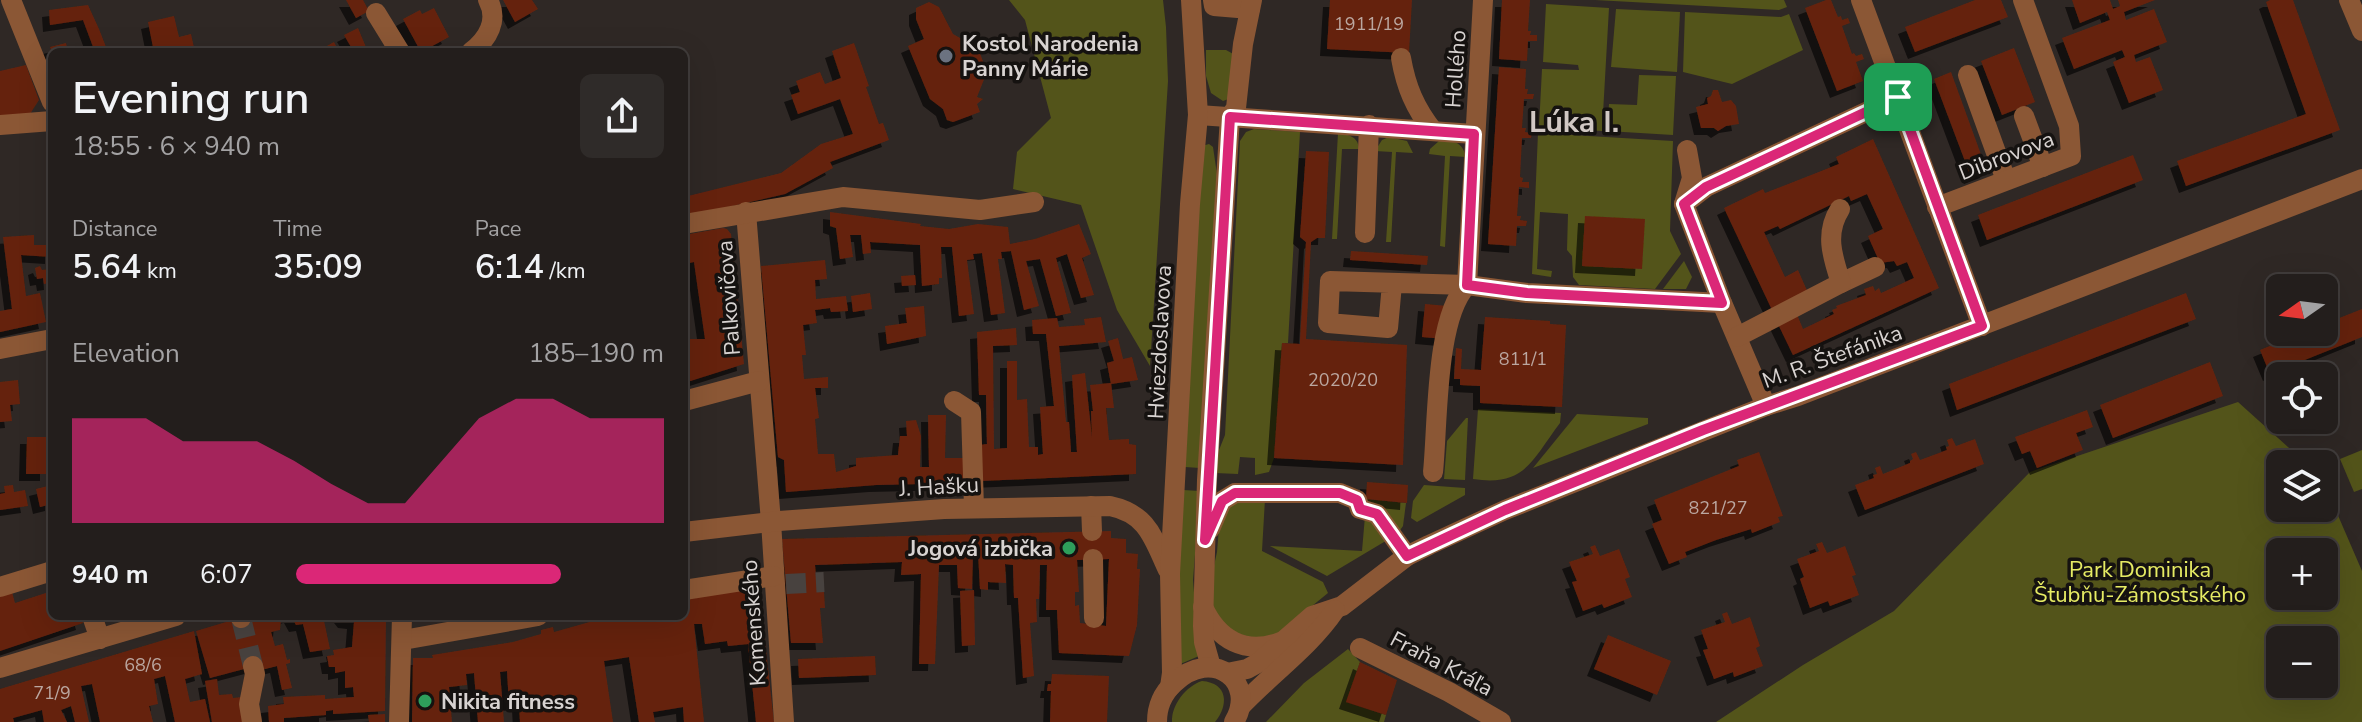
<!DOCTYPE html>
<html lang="en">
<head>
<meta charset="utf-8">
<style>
  body { margin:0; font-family:"Nunito Sans",sans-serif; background:#2f2b29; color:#f1f3f6; height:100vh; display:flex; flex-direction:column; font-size:30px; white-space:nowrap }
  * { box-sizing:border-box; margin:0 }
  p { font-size:26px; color:#a3a2a3 }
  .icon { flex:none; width:44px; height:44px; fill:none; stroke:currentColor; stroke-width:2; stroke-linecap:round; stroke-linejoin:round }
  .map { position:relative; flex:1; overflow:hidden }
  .panel { position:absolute; left:48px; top:48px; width:640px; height:572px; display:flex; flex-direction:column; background:#231e1c; border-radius:12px; box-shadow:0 8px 32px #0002,0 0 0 2px #403c3b }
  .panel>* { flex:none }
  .needle { width:52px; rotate:256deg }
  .buttons { position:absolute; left:2266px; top:274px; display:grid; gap:16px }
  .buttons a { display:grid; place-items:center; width:72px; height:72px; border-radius:12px; background:#231e1c; box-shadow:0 8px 32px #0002,0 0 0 2px #403c3b; font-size:40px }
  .pin { position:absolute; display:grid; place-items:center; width:68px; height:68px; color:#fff; margin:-34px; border-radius:16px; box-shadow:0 4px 12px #0006 }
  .round { display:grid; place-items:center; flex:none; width:84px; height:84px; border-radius:12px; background:#2f2b29 }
  .summary { display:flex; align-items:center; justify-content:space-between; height:136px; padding:0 24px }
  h1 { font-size:44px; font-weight:600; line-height:60px }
  .stats { display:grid; grid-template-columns:repeat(3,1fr); gap:12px; height:136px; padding:8px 24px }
  .stats div { display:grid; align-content:center }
  .stats b { font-size:34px; font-weight:600 }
  .stats small { font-size:22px; font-weight:400 }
  .stats p { font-size:22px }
  .chart { height:224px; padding:16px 24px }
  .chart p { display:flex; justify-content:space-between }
  .chart svg { width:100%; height:144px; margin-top:8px; fill:#db2777; opacity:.7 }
  ul { padding:0 24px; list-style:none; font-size:26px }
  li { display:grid; grid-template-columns:128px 96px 1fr; align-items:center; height:60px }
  li i { height:20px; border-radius:10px; background:#db2777 }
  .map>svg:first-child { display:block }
</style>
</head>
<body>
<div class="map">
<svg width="2362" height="722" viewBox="0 0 2362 722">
  <defs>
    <filter id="shadow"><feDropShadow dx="-7" dy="7" stdDeviation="0" flood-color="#0009"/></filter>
  </defs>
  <rect width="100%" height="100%" fill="#2f2825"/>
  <g fill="#53541a" fill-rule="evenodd">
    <path d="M1009 0H1163L1166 27 1168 81 1150 366 1117 310 1081 205 1013 189 1017 152 1051 118 1025 20Z"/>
    <path d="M1595 0H1784L1787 7 1779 10Z"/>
    <path d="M1546 4 1609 8 1602 131 1539 127 1542 69 1579 70 1578 65 1543 62Z"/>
    <path d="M1616 9 1680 12 1677 72 1611 67Z"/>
    <path d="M1685 12 1781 17 1789 14 1803 50 1732 84 1683 72Z"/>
    <path d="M1206 50H1226L1237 56 1234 97 1223 101 1211 93 1206 76Z"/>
    <path d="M1639 75 1676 76 1673 135 1607 131 1609 104 1637 105Z"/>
    <path d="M1254 129 1300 132 1288 343H1282L1274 458 1269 472 1255 475V458L1240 457 1238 474 1215 473 1219 450 1225 435 1240 141 1246 132Z"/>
    <path d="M1338 133C1349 135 1358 136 1359 149H1342L1337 239H1332Z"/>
    <path d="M1538 133 1673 141 1670 231 1681 254 1655 289 1579 285 1573 277 1572 256 1567 250 1568 214 1540 212 1537 269 1552 271 1551 277 1532 274Z"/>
    <path d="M1389 137 1407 141 1413 153 1396 152 1391 242H1386L1392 152 1375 151 1382 140Z"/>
    <path d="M1439 141C1454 141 1462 141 1466 157L1450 156 1445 247 1440 246 1445 156 1429 154 1430 149Z"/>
    <path d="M1209 144 1213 147 1220 195 1200 468 1185 467 1202 146Z"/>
    <path d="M1684 261 1692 277 1686 289H1663Z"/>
    <path d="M2238 402 2307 464H2280V508H2324V483L2362 571V722H1716L1803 665 1894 611 2030 472ZM2280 552H2324V596H2280ZM2280 640H2324V684H2280Z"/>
    <path d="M1478 409 1561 413 1560 423C1532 460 1525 487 1473 479Z"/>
    <path d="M1577 414 1648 418V424L1533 468Z"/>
    <path d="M1466 418H1468L1465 480 1444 479 1447 441Z"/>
    <path d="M2362 450V489L2354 492 2340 459Z"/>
    <path d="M1424 485 1465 488V495L1417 522 1411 518 1413 501Z"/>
    <path d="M1183 490 1200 491 1193 580 1199 656 1178 665 1176 616Z"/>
    <path d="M1265 499 1262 551 1323 582 1328 593 1274 637 1260 641 1224 629 1215 613 1209 588 1217 552 1220 516 1232 500Z"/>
    <path d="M1366 499 1406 503 1403 526 1398 533Z"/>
    <path d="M1365 516 1389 539 1327 576 1270 546 1362 551Z"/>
    <path d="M1348 649 1360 662 1346 702 1386 715 1384 722H1266L1304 683Z"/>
    <path d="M1202 681C1228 683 1229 705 1215 722H1172C1171 705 1186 686 1202 681Z"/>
  </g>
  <g fill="#65230d" fill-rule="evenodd" filter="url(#shadow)">
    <path d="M346 0H363L369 11 356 18Z"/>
    <path d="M503 0H532L538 9 515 22Z"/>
    <path d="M1330 0H1412L1409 53 1327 49Z"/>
    <path d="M1502 0H1530L1528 31H1531L1530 35H1537V41H1528L1527 61 1499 59Z"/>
    <path d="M1826 0H1831L1838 17 1841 16 1842 20 1848 18 1850 23 1842 26 1852 54 1854 53 1856 56 1862 54 1864 59 1856 62 1863 81 1837 91 1805 8Z"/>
    <path d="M1975 0H2001L2008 17 1915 52 1905 27Z"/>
    <path d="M2072 0H2110L2113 9 2120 6 2118 0H2155L2124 12 2126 20 2154 9 2167 42 2134 55 2136 62 2150 57 2163 90 2129 103 2113 62 2125 57 2122 50 2074 69 2062 38 2110 20 2107 12 2080 23Z"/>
    <path d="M2270 0H2293L2340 130 2186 186 2177 161 2306 114 2266 2Z"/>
    <path d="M929 2 939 7 953 34 978 48 987 72 977 97 983 99 977 104 980 112 953 122 947 120 943 109 930 99 908 46 924 39 916 19V8Z"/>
    <path d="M88 5 99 29 108 52H95L83 20 50 25 49 10Z"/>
    <path d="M434 8 449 37 421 52 403 19 420 10 422 14Z"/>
    <path d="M174 16 179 37 191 34 195 52H154L148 22Z"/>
    <path d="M358 28 368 52H354L344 35Z"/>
    <path d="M334 42 339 52H316Z"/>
    <path d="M66 43 68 52H52L50 47Z"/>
    <path d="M854 43 869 86 866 87 879 124 883 123 889 140 830 162 833 168 785 194 684 217V197L781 173 821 144 853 134 840 99 798 114 791 95 800 92 796 81 820 72 825 84 841 78 832 51Z"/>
    <path d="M2014 48 2035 102 2002 115 1981 61Z"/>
    <path d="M26 65 39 100 30 114 0 116V71Z"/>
    <path d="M1499 67 1526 69 1525 89H1528L1527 94H1534L1533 99H1524L1522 128H1526L1525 132 1532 133 1531 138H1522L1520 177 1523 178 1522 182H1529V188L1519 187 1517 216H1521L1520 220 1527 221 1526 226H1517L1516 246 1488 244Z"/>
    <path d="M1951 72 1987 171 1971 177 1934 79Z"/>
    <path d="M1713 90H1718L1722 102 1731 100 1736 106 1739 124 1726 126 1718 131 1714 128H1701L1696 107 1708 104 1707 98 1711 96Z"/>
    <path d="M1873 139 1939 288 1793 355 1777 322 1796 312 1803 329 1834 314 1832 310 1837 308 1836 306 1866 295 1864 289 1873 286 1875 291 1879 288 1881 293 1914 278 1907 262 1897 266 1894 261 1880 263 1868 236 1883 229 1867 194 1851 201 1849 196 1780 229 1778 226 1764 232 1785 277 1798 270 1809 295 1773 312 1724 208 1763 189 1765 193 1839 164 1836 157Z"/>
    <path d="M1306 151 1329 152 1325 238H1317L1311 242 1306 339 1407 345 1403 465 1274 458 1282 343 1300 344V339L1306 242 1300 237Z"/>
    <path d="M2133 155 2143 180 1987 240 1978 215Z"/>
    <path d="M830 212 921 224 920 226 949 229 978 224 1008 227 1010 244 1035 239 1079 224 1091 254 1082 258 1094 295 1081 298 1067 254 1056 258 1071 313 1056 316 1040 259 1026 261 1039 306 1024 310 1011 251 1001 252 1002 259H998L1005 313 991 315 982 253 973 254 974 259 967 260 974 314 959 316 952 247H941L942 278H939V284L922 286 920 245 870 242 871 253 863 254 861 235H850L853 257 840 259 836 228 830 226Z"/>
    <path d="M1585 216 1645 219 1642 269 1582 266Z"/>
    <path d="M723 228 727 229 731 234 744 364 684 383V339H705L694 262 684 264V235Z"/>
    <path d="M34 235V245H52V257L21 255 26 296 40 293 46 322 0 332V311L12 309 3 237Z"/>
    <path d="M1351 251 1428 256 1427 265 1350 260Z"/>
    <path d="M825 260 827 279 815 280 816 299 846 296 848 311 831 312 830 308 815 310 817 323 803 325 806 355H802L804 379 828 377V388H815L819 418 815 419 818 454H834L836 472 856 466V458L898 455 900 436H907L906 421 916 420 921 436 920 467H929L928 415H946L945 458H963L964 483 876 485 786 492 784 460 778 457 761 266Z"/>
    <path d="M40 266 42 270 50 269 51 283 44 284 43 278 37 279 35 268Z"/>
    <path d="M915 275 916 285 902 286 901 276Z"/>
    <path d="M870 293 872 309 853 312 851 296Z"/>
    <path d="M2186 293 2196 319 1957 410 1949 384Z"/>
    <path d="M1425 304 1448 306 1445 339 1422 337Z"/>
    <path d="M924 306 926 336 887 344 885 326 907 323 905 308Z"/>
    <path d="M2362 309V337L2270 374 2260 350 2304 332H2324V324Z"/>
    <path d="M1101 317 1106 342 1059 346 1066 422H1069L1071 452H1077L1072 375 1085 373 1092 438 1091 411H1093L1090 385 1111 383 1114 408H1106L1109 440 1129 439V444L1136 445V474L980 481V445L987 444 986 395H979L977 332 1016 328 1017 345 993 346 994 449 1007 448V361H1017V400L1027 399 1029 447H1038V455L1043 454 1040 407 1054 406 1046 334H1033L1032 320 1057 318 1059 327 1085 325 1084 319Z"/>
    <path d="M1485 317 1550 321V324L1566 325 1562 407 1480 403V386L1460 385V379H1454L1456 348 1462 349 1461 369 1481 370Z"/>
    <path d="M1118 338 1123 359 1132 357 1138 380 1111 384 1107 363 1114 361 1108 341Z"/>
    <path d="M2210 362 2223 396 2113 438 2100 405Z"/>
    <path d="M18 380 20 404 10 405 12 421 0 422V382Z"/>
    <path d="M2087 410 2093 427 2076 433 2083 450 2037 468 2030 451 2022 454 2015 437Z"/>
    <path d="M27 437H52L51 453H47V474H26Z"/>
    <path d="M1952 438 1956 446 1975 439 1984 464 1865 510 1855 485 1874 478 1873 475 1877 474 1875 468 1880 466 1883 474 1910 463V461L1913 459 1911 454 1916 452 1920 460 1947 450 1946 447 1949 446 1947 440Z"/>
    <path d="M1759 452 1783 516 1778 517 1780 522 1752 533 1751 529 1716 540 1685 552 1687 557 1669 564 1652 524 1662 520 1654 500 1739 466 1737 460Z"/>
    <path d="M1367 482 1408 485 1407 503 1366 499Z"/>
    <path d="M13 485 14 492 25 490 28 506 0 510V494L5 493 4 486Z"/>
    <path d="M52 485V504L40 507 36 489Z"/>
    <path d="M1111 531V538L1126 539V553L1138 554 1137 569H1140L1137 625 1129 656 1059 653 1057 610H1046L1047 565H1040L1039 599H1036L1037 622 1030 623 1034 676 1023 678 1018 598H1014L1013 565 1005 564 1006 583 988 582V590L980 589 978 552 973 553 972 589 958 588 957 565H939L935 664H919L921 574 901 575 902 562 815 565 816 577 823 576 825 608H820L823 643H791L782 539ZM1109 559 1106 626 1080 623 1079 605 1075 606V592H1079L1077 560Z"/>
    <path d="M1822 542 1827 553 1845 546 1856 575 1852 576 1859 595 1830 606 1828 601 1810 608 1800 579 1804 577 1797 559 1819 551 1816 544Z"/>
    <path d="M1595 545 1600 556 1619 549 1630 577 1625 579 1632 597 1604 608 1602 604 1583 611 1572 582 1577 581 1569 562 1593 554 1590 547Z"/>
    <path d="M759 588 774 722H756L748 644 728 646 727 641 705 644 702 624H694L704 722H684L683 707 653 712 655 722H639L629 657 604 661 613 722H520L519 703 509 704 507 671 500 672 504 722H478L474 673 466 674 467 685 449 687 452 722H412L413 658H433L432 655 513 642 541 634V630L553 627 554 632 611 616H684V599Z"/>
    <path d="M974 590 975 645 962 646 960 591Z"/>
    <path d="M52 591V616H81L83 623 0 651V596L12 592 15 603Z"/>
    <path d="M1727 612 1732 624 1750 617 1760 646 1756 648 1763 666 1734 677 1733 672 1714 679 1703 650 1708 649 1701 630 1725 622 1722 614Z"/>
    <path d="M246 616H290L281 619 280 630 271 632 275 646 283 644 287 660 290 659V663L286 664 292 688 282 690 277 666 261 670 259 665 210 678 196 631Z"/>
    <path d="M291 616H323L330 649 310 652 303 624 296 625Z"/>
    <path d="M341 616H386L385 711 333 714V710L326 711V715L284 718V722H269L268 706 284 704 283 697 325 695V699L354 697 353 687 345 688V671L335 673V667H329L327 656 334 655 333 650 352 647 354 622 345 621Z"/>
    <path d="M194 631 202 674 185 679 190 702 205 699 210 722H175L165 676 154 679 158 704 149 706 153 722H100L92 684 81 686 89 722H75L71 706 61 710 67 722H44L42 710 13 718 14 722H0V689Z"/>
    <path d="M1608 635 1671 661 1657 695 1594 669Z"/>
    <path d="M875 656 876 675 799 678 798 659Z"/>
    <path d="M1360 662 1397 680 1386 715 1346 702Z"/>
    <path d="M1052 674 1109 676 1107 722H1050L1051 691H1047L1048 684H1051Z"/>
    <path d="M217 679 219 695 232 694 233 698 242 697 246 722H212L205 681Z"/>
    <path d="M385 714V722H369L368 715Z"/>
  </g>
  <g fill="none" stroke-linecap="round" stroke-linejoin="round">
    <g stroke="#48423f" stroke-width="20" stroke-dasharray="20 10" stroke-linecap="butt">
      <path d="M786 584 824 582"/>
      <path d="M241 618 253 666"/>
    </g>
    <g stroke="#8b5735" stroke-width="20">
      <path d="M11 0 52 102"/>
      <path d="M1213 0 1214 6 1250 9"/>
      <path d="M1861 0 1982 326"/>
      <path d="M2349 0 2362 31"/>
      <path d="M376 13 400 52"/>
      <path d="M471 52C488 39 499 20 488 0"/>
      <path d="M1401 58C1406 87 1415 108 1433 131"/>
      <path d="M1968 75 2006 180"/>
      <path d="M1198 115 1474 134"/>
      <path d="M2024 116 2043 167"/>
      <path d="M0 125 52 121"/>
      <path d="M1687 150 1692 178 1684 204 1722 303 1766 406"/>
      <path d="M1684 204 1706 187 1898 97"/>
      <path d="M1937 207 2071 156 2069 126 2023 0"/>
      <path d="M746 212 771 522 784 722"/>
      <path d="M684 224 843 197 980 210 1034 202"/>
      <path d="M1365 233 1369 125"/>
      <path d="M1841 283 1875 267"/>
      <path d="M1392 284 1388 328 1328 323 1330 281 1467 285 1527 293 1722 303"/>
      <path d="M1467 285 1483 0"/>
      <path d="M1737 337 1841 283C1833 258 1824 234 1840 209"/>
      <path d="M0 349 52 339"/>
      <path d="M684 401 759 381"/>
      <path d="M954 401 971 412 974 508"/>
      <path d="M1433 472C1438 424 1435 318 1467 285"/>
      <path d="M1091 506 1092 531"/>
      <path d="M1210 529 1222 501 1235 493H1340L1357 500 1360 509 1377 514 1407 556"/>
      <path d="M684 532 779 521 944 509 1110 506C1148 514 1153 538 1168 570"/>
      <path d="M1093 559 1094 618"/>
      <path d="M0 587 52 571"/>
      <path d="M684 590 774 576"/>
      <path d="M1203 607C1218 640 1245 655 1280 642"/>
      <path d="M92 616 100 639"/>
      <path d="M240 616 241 618"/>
      <path d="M403 640 538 616"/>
      <path d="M1360 648 1449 692 1501 722"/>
      <path d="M1211 667 1204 642 1203 626 1207 480 1230 117 1236 108 1243 44 1252 0"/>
      <path d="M0 668 176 616"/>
      <path d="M1227 673 1247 669 1258 663 1312 616 1342 606 1407 556 1429 545 1505 510 1766 406 1798 396 2362 179"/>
      <path d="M1170 687 1172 673 1170 574 1190 204 1198 115 1191 0"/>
      <path d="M1240 707C1271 674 1310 647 1335 610"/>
      <path d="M252 722 249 704 255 674 253 666"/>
      <path d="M399 722 402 616"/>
      <path d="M1157 722C1157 707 1163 693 1174 683 1213 646 1258 682 1234 722"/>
    </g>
  </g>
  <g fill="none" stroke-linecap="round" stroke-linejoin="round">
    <defs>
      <path id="route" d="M1898 97 1982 326 1703 430 1505 510 1407 556 1377 514 1360 509 1357 500 1340 493H1235L1222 501 1205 540 1230 117 1474 134 1467 285 1527 293 1722 303 1684 204 1706 187Z"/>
    </defs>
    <use href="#route" stroke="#fff" stroke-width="16"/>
    <use href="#route" stroke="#db2777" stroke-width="10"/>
  </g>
  <circle fill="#6b7280" stroke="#151210" stroke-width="3" cx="946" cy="56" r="8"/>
  <g fill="#2e9e5b" stroke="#151210" stroke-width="3">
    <circle cx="1069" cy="548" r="8"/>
    <circle cx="425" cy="701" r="8"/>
  </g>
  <g text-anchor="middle" stroke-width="7" stroke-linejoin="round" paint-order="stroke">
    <g font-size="18" fill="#bba7a0">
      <text x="1369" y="30">1911/19</text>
      <text x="1523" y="365">811/1</text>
      <text x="1343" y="386">2020/20</text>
      <text x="1718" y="514">821/27</text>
      <text x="143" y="671">68/6</text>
      <text x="52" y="699">71/9</text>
    </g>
    <g font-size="22" font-weight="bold" fill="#d8d3d1" stroke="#151210" text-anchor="start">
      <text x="962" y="51">Kostol Narodenia<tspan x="962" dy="25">Panny Márie</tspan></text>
      <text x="1053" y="556" text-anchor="end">Jogová izbička</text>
      <text x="441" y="709">Nikita fitness</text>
    </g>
    <g font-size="22" fill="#d8d3d1" stroke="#151210">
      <text transform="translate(1455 69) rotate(-86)" y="8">Hollého</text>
      <text transform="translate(2006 155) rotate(-21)" y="8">Dibrovova</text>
      <text transform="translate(728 298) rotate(-94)" y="8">Palkovičova</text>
      <text transform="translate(1159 342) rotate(-87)" y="8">Hviezdoslavova</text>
      <text transform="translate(1832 356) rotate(-20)" y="8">M. R. Štefánika</text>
      <text transform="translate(939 486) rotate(-3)" y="8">J. Hašku</text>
      <text transform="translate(753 623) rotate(-94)" y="8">Komenského</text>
      <text transform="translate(1442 663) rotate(28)" y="8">Fraňa Kráľa</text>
    </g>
    <g font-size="22" fill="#e6eb64" stroke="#151210">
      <text x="2140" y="577">Park Dominika<tspan x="2140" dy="25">Štubňu-Zámostského</tspan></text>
    </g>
    <g font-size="30" font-weight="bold" fill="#d1c8c4" stroke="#151210">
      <text x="1574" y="132">Lúka I.</text>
    </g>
  </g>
</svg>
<div class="buttons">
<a><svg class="needle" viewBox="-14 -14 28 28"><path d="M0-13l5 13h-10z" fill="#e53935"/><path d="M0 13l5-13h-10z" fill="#a3a2a3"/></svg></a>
<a><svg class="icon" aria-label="locate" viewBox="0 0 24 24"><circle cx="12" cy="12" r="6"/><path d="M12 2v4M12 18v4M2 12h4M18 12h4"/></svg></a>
<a><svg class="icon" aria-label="layers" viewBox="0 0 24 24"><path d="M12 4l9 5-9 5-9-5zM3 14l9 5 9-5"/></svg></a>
<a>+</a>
<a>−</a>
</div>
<div class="pin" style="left:1898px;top:97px;background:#1e9e55"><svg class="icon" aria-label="arrive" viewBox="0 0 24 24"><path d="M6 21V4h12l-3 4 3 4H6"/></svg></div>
<section class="panel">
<div class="summary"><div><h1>Evening run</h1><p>18:55 · 6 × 940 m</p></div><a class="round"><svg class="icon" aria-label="share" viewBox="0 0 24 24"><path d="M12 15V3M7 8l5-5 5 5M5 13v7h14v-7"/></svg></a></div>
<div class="stats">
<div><p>Distance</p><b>5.64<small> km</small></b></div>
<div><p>Time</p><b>35:09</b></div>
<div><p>Pace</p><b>6:14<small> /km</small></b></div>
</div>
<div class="chart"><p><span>Elevation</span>185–190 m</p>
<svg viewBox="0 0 160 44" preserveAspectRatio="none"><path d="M0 44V12L10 12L20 12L30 19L40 19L50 19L60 25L70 32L80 38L90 38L100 25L110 12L120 6L130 6L140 12L150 12L160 12V44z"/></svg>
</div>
<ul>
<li><b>940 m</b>6:07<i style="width:72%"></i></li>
</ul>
</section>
</div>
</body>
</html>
